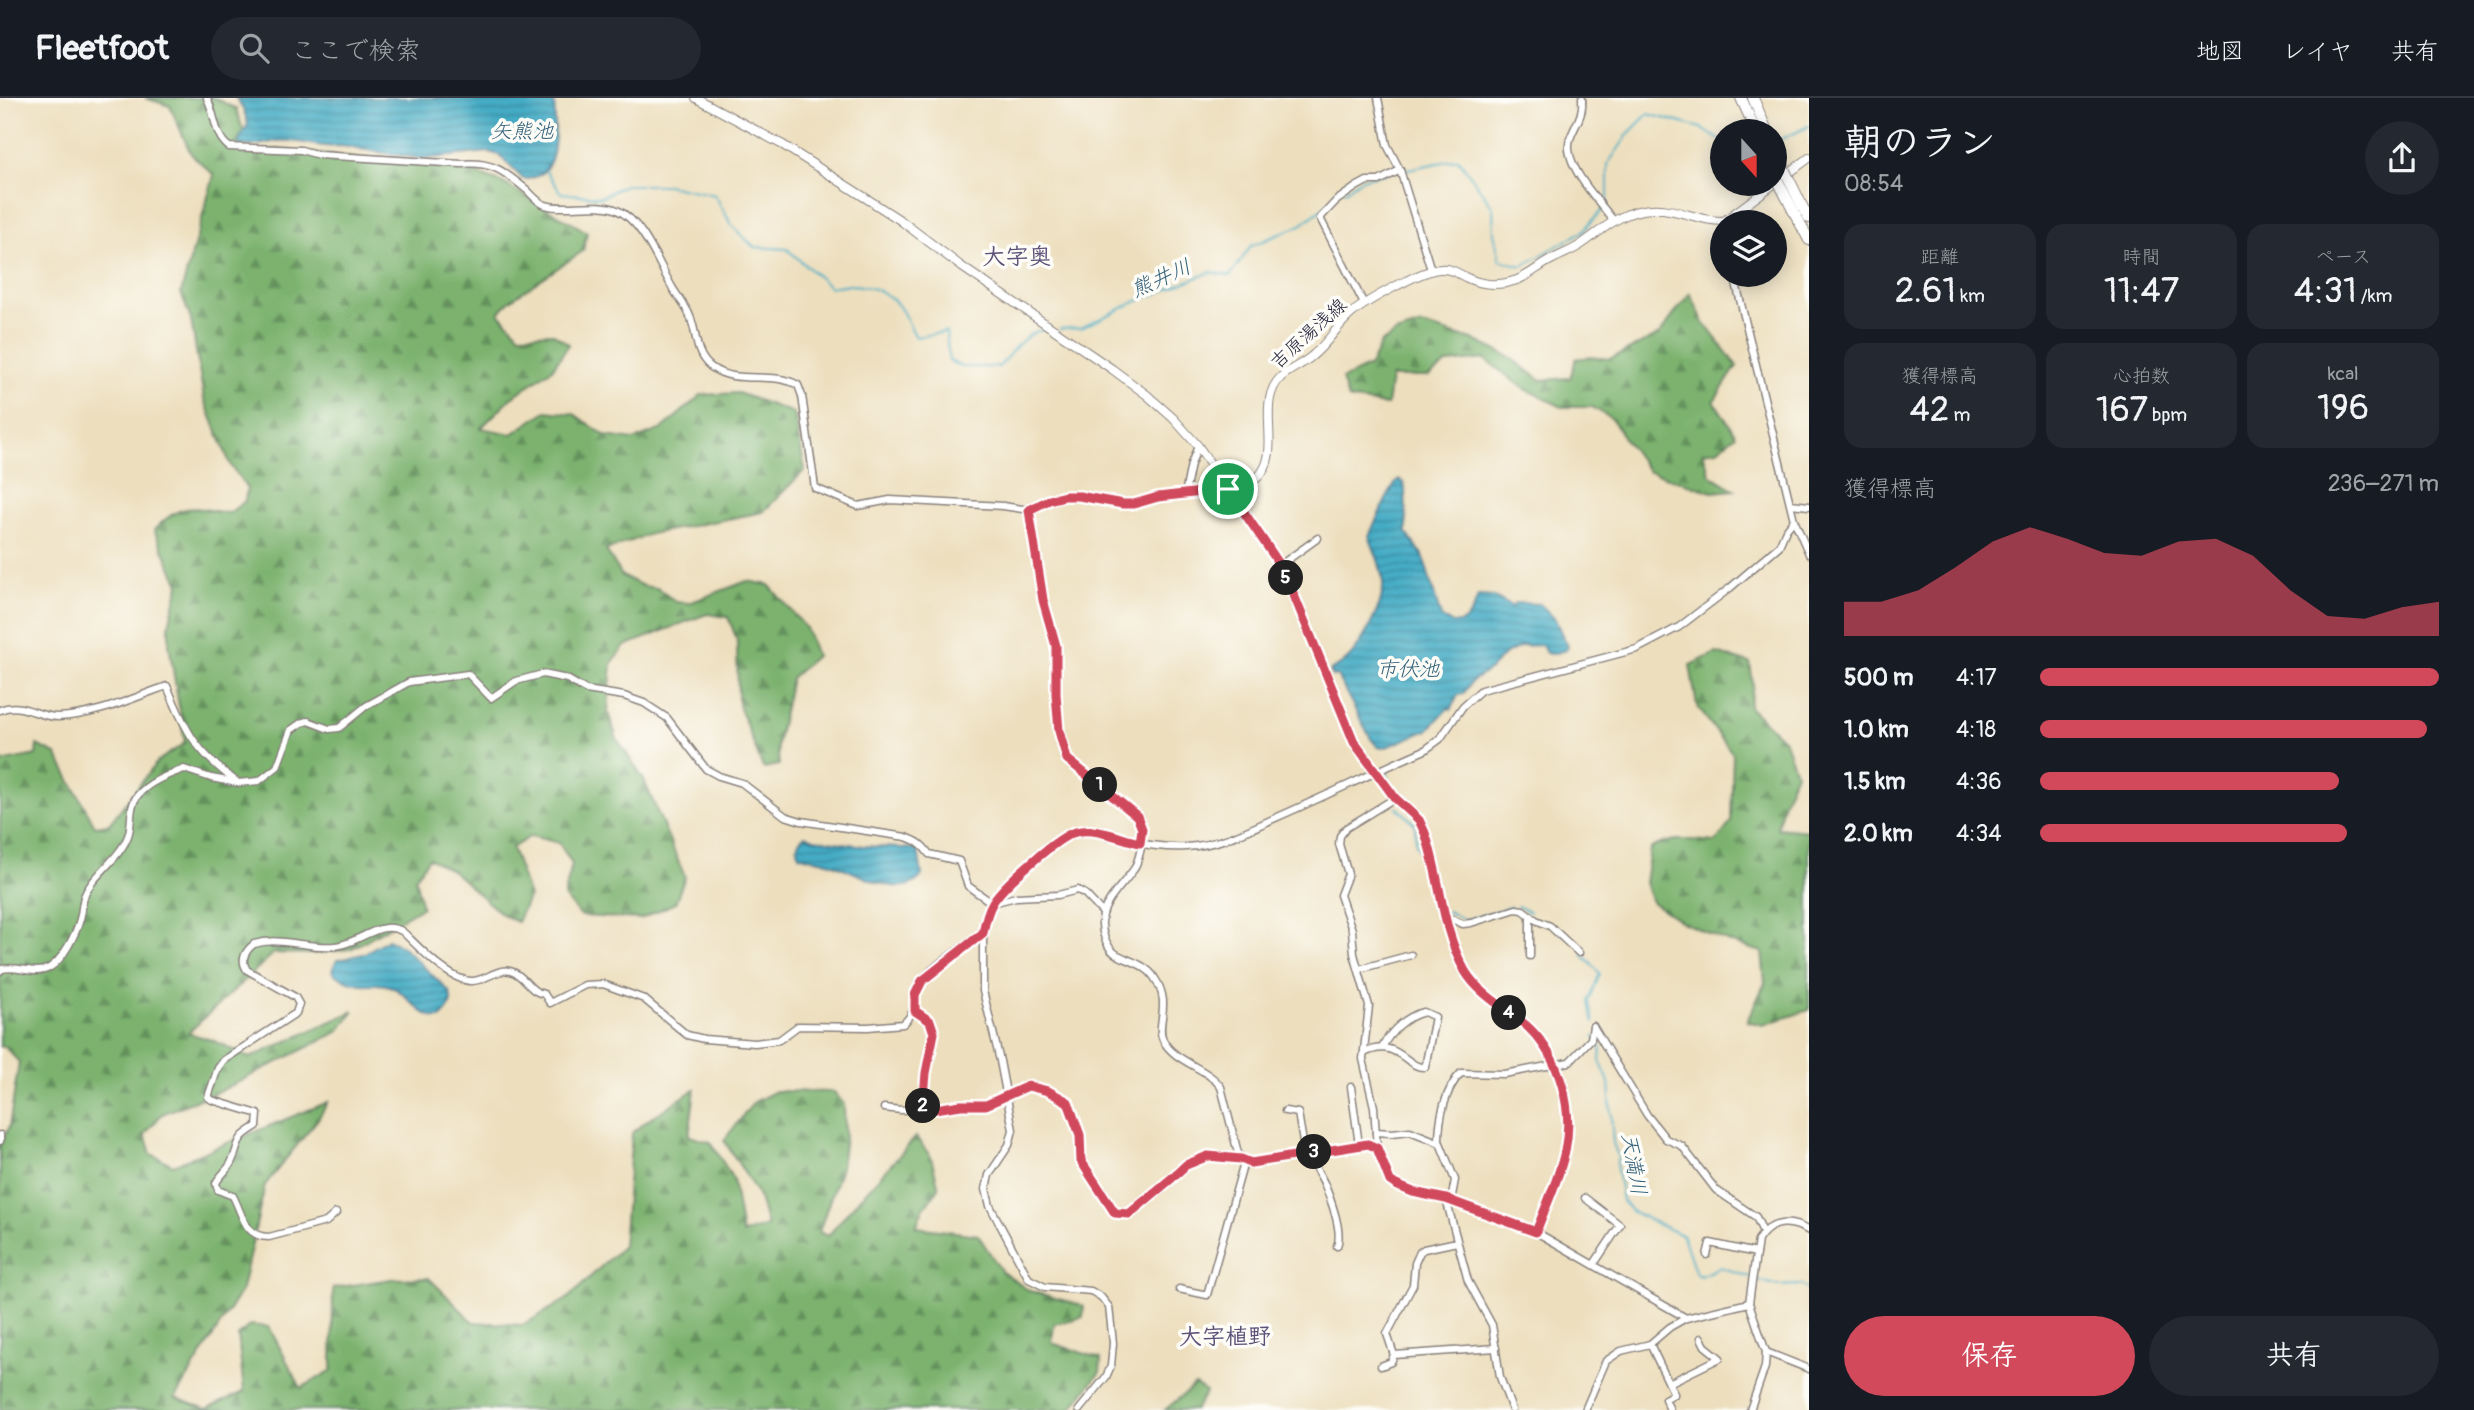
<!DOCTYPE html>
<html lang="ja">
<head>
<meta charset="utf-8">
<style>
  body { margin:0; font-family:Pangolin,"Klee One",sans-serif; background:#242831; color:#f1f3f6; height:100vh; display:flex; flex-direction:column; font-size:26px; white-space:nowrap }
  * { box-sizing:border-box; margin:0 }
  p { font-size:23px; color:#9ea1a6 }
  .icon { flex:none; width:38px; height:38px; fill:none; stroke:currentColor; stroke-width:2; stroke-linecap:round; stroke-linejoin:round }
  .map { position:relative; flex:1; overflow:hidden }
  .drawer { display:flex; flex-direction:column; background:#171b24; width:665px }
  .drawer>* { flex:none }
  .needle { width:46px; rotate:159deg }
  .fabs { position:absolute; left:1710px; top:21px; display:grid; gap:14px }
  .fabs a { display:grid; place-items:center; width:77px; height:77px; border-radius:50%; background:#171b24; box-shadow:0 4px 18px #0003; font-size:35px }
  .pin { position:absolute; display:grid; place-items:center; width:60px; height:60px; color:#fff; margin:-30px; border:4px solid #fff; border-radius:50%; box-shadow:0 2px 7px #0007 }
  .km { position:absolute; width:35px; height:35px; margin:-18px; border-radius:50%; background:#222; color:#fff; font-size:19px; line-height:35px; text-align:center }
  .round { display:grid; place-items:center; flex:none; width:74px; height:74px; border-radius:37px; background:#242831 }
  .head { display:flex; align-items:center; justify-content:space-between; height:119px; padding:0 35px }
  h1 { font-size:38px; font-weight:600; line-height:52px }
  .figures { display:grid; grid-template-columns:repeat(3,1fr); gap:10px; height:119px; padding:7px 35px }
  .figures div { display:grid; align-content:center; border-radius:18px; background:#242831; text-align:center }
  .figures b { font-size:35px; font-weight:600 }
  .figures small { font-size:19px; font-weight:400 }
  .figures p { font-size:19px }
  .chart { height:196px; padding:14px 35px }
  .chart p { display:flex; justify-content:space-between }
  .chart svg { width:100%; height:126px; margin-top:7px; fill:#d1495b; opacity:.7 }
  .action { display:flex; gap:14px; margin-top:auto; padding:14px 35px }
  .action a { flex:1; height:80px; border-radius:42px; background:#d1495b; color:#fff; font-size:28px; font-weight:600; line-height:80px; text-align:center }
  .action a+a { background:#242831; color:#f1f3f6 }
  ul { padding:0 35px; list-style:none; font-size:23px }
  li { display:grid; grid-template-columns:112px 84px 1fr; align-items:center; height:52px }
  li i { height:18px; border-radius:9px; background:#d1495b }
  header { display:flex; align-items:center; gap:42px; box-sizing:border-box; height:98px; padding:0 35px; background:#171b24; border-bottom:2px solid #363941 }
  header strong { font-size:33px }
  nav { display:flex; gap:38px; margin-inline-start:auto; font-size:24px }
  .search { width:490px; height:63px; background:#242831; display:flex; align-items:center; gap:18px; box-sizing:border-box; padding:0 24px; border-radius:38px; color:#9ea1a6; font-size:26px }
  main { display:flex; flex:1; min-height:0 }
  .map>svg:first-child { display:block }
</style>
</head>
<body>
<header>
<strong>Fleetfoot</strong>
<div class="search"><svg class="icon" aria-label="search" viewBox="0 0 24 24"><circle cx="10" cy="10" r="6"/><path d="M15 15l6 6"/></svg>ここで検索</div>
<nav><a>地図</a><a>レイヤ</a><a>共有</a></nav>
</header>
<main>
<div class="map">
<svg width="1809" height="1312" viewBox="0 0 1809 1312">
  <defs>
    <pattern id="forest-firs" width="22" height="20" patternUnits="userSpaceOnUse" patternTransform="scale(1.75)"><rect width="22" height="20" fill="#7bb26e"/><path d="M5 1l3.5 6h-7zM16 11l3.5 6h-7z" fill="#64905c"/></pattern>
    <pattern id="water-rules" width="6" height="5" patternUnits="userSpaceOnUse" patternTransform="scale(1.75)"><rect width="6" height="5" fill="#45acc5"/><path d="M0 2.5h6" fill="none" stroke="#398ca1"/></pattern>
  </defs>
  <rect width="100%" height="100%" fill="#fdfcf7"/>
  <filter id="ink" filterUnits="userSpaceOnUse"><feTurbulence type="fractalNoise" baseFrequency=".0143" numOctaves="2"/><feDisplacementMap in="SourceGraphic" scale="14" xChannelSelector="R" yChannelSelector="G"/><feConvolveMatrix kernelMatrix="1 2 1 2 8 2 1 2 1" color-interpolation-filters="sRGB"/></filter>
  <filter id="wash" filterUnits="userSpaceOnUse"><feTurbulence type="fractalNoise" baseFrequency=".00686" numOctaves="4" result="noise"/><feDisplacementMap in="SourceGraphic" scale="28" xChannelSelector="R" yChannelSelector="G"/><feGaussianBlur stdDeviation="1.57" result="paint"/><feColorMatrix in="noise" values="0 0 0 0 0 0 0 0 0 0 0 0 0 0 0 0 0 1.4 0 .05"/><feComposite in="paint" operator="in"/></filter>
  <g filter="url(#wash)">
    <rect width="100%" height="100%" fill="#eddfbe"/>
    <g fill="url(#forest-firs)" stroke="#4e6a54" stroke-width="2">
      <path d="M145 0H215L236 11 244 34 242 56 276 51 469 73 503 85 587 134 583 153 509 203 499 215 520 237 552 235 569 246 552 271 511 300 481 330 512 336 546 313 574 316 606 338 634 342 662 331 701 297 738 295 794 315 805 372 763 414 650 436 606 452 622 478 643 488 657 490 676 504 689 505 747 483 769 487 806 530 816 558 791 580 777 647 779 667 763 670 738 605 737 542 728 519 707 516 680 526 625 548 612 565 608 614 617 641 644 682 685 779 675 805 641 821 581 818 564 799 572 766 559 745 531 738 512 750 529 798 517 824 500 815 454 774 429 760 415 780 422 809 351 851 311 856 274 855 188 935 212 942 250 960 354 913 338 934 226 990 162 1016 145 1036 151 1056 173 1067 328 1004 318 1021 265 1087 242 1191 175 1300 207 1311 244 1294 238 1238 250 1227 269 1229 301 1290 332 1272 333 1190 391 1181 429 1180 473 1224 523 1227 567 1201 623 1148 632 1035 648 1022 695 991 689 1038 711 1044 733 1081 742 1136 767 1128 758 1097 724 1042 754 1004 776 993 834 994 844 1006 845 1039 841 1069 819 1134 828 1138 852 1109 916 1039 931 1059 939 1090 923 1111 916 1129 978 1137 1002 1174 1030 1193 1084 1208 1083 1219 1054 1226 1052 1245 1101 1261 1100 1274 1070 1312H0V1045L9 1029 19 964 4 948 0 949V664L36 657 37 647 56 656 95 728 109 726 158 663 185 645 169 547V527L179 486 154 432C182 403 192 410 229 415L245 403 247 390 231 368 204 301 191 222 181 195 214 77 191 56 170 8Z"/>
      <path d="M1690 195 1704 225 1737 268 1714 303 1736 337 1717 352 1703 354 1710 377 1735 392 1712 394 1648 373 1624 340 1612 321 1592 309H1562L1523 290 1485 261 1448 265 1428 279H1391L1387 307 1348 301 1342 281 1370 268 1381 245 1396 235 1422 227 1476 243 1508 258 1541 282 1570 280 1576 261 1591 259 1610 261 1659 237Z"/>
      <path d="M1716 555 1750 565 1753 587 1749 609 1785 643 1796 675 1784 703 1777 730 1809 733V912L1763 927 1747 923 1765 885 1762 854 1732 845 1682 824 1652 804 1645 785 1650 751C1672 738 1692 742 1716 744L1731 724 1733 656 1697 608 1690 567Z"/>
      <path d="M1195 1287 1206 1294 1195 1312H1165Z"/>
    </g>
    <g fill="url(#water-rules)" stroke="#346780" stroke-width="2">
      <path d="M236 0H554C555 27 563 81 523 81L499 57 489 54 423 61 341 48C320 51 299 41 278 43 264 45 254 50 239 47V42L248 26 244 13Z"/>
      <path d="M1399 382 1404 385 1405 391 1407 435 1423 458 1441 519C1463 535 1472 518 1478 498L1494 499 1513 509 1515 505 1540 506 1555 521 1567 548 1566 552 1552 556 1546 555 1542 547 1522 548 1505 556 1489 572 1471 584 1463 596 1458 597 1451 612 1448 610 1428 632 1384 650 1378 649 1371 641 1337 578H1333L1330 573C1335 570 1340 568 1344 564 1360 552 1384 506 1383 486 1382 469 1375 454 1369 438 1374 427 1391 387 1399 382Z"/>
      <path d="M805 737 814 741 863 748 918 751 922 777C904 806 853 772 831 765 820 761 809 761 799 757 795 747 798 744 805 737Z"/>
      <path d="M388 841 404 850 449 893C454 905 449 912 440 920 421 921 410 898 394 890 383 884 373 887 361 886 353 885 341 880 334 876L332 872 337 862 363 856Z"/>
    </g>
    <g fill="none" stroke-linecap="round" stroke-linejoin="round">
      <g stroke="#45acc5" stroke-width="2">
        <path d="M1774 45 1809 28"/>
        <path d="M1403 72 1458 61 1493 109 1494 135 1500 162 1522 168 1582 134 1608 106V66L1629 35 1648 16 1701 30 1722 44"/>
        <path d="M546 73 561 95 601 99 625 87H667L715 97 732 128 754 149 787 151 830 189C853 184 885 188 900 210 906 219 910 229 916 239L946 234 949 263 962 269H999C1011 254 1027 232 1047 231"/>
        <path d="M1345 93 1361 81 1387 75"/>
        <path d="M1060 231 1081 230 1135 204 1211 174 1230 178 1251 148 1301 127 1332 103"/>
        <path d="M1388 674 1387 682 1397 694"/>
        <path d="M1397 709 1415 726 1416 747 1426 761 1435 806"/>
        <path d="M1517 808 1530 814"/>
        <path d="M1447 813 1462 821H1469L1511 809"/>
        <path d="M1550 825 1564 837"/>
        <path d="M1582 856 1600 875 1589 903 1594 925"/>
        <path d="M1595 938 1601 949 1600 963 1609 984 1613 1045 1618 1059 1616 1066 1622 1103 1631 1113 1683 1138 1696 1176 1700 1178 1720 1169 1750 1179"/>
        <path d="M1755 1181 1778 1188 1801 1187 1809 1193"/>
      </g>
    </g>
  </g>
  <g filter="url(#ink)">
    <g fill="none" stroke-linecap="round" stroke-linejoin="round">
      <defs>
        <g id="minor">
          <path d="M207 0C216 18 214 38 229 49L301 52 319 57 461 66C492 63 504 73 527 92 532 97 537 103 543 106 559 114 597 103 617 112 643 123 659 167 672 189 677 198 685 207 689 216 698 234 693 255 711 269 736 288 771 272 798 287L802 298 815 390 858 408 890 402 1003 408 1029 412 1049 402 1065 398H1079L1134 406 1158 399 1228 391 1274 458 1291 490 1354 644 1395 700 1419 722 1425 735C1442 781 1441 830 1465 873 1480 898 1508 911 1528 930 1561 960 1574 1011 1565 1053 1559 1081 1546 1107 1536 1134"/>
          <path d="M1378 0 1387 47 1400 72 1431 172"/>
          <path d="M1582 0C1584 18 1575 26 1570 41 1562 66 1599 103 1613 122"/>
          <path d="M1734 177 1794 422 1809 456"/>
          <path d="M1364 206 1320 120 1336 103 1356 89 1367 83H1379L1400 72"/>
          <path d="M1185 396 1191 366 1198 348"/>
          <path d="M1791 406 1809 408"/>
          <path d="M1029 412 1043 502 1056 548V596L1059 633 1067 661 1137 718C1145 733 1142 755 1134 771 1118 794 1093 810 1105 841 1108 848 1111 854 1118 857 1131 864 1145 866 1154 879 1173 906 1155 926 1163 942 1174 964 1207 969 1221 989L1238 1055 1244 1064 1207 1197 1179 1191"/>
          <path d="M1279 468 1318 440"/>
          <path d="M0 612C21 603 37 619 58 619 95 618 132 600 167 588 186 634 196 654 237 684"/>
          <path d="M1395 700 1346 730 1340 738 1339 746 1348 776 1340 797 1352 832 1354 856 1369 908 1363 961 1374 1009 1377 1050 1389 1083 1413 1094 1446 1101 1536 1134 1686 1220"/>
          <path d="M1444 818 1463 826 1471 825 1516 811 1523 812 1536 822 1550 828 1579 855"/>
          <path d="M1530 858V817"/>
          <path d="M1359 871 1411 857"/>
          <path d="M0 873 2 871C17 867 35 878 49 870 63 862 76 836 80 821 82 814 82 806 84 799 91 778 119 762 128 738 133 725 128 709 138 697 150 683 168 677 184 671L211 680 238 685 259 683 277 669 291 632 301 625 308 623 329 631 339 630 366 608 409 584 468 576 491 600 516 583 543 576 567 581 586 592 624 598 644 605 667 620 706 671 719 678 742 685 785 718 801 723 906 739C917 743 922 746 929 756L959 763 968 788 992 805 1016 799 1058 797 1078 792 1085 796 1102 814"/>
          <path d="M915 913 930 923 934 935 926 975 923 1010"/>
          <path d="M1593 928 1647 1017 1666 1041 1682 1048 1716 1092 1756 1119 1763 1134"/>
          <path d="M1364 955C1398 938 1406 971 1425 969L1435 919 1424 914C1407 918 1390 933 1382 950"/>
          <path d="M1351 989 1359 1047"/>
          <path d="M884 1010 901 1012 986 1007 1028 988 1048 994 1068 1004 1080 1037 1081 1063 1115 1114 1129 1116 1172 1081 1186 1067 1208 1058 1241 1061"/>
          <path d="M1285 1013 1298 1015 1305 1056"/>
          <path d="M1376 1034 1392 1035 1410 1033 1440 1045 1455 1082 1451 1103"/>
          <path d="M0 1037V1043"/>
          <path d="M1439 1043C1439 1021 1445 991 1461 975L1504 976 1569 964 1591 941 1593 928"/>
          <path d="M1308 1055C1312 1068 1322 1077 1326 1090 1332 1105 1343 1134 1337 1148"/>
          <path d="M1244 1064 1256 1065 1368 1046 1377 1050"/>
          <path d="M1585 1100 1620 1127 1594 1166"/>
          <path d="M1446 1101 1468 1183 1492 1227 1500 1279 1512 1312"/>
          <path d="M336 1115 326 1124 269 1139C244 1139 243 1117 233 1098L218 1092 216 1085C220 1077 229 1071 232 1063 242 1041 234 1042 257 1028L258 1016 212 1002 208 999 218 970 224 962 296 915 299 906 295 899 247 872C240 862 245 853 254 846 282 838 307 851 335 848 359 846 379 821 402 833 418 848 449 883 472 883 486 883 499 868 513 874 526 879 529 894 544 896L550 905 585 887 603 886 644 901 687 937 704 941 755 945 779 942 798 928 868 929 903 926C921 909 910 903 919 887 929 868 966 848 983 835"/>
          <path d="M1707 1157 1710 1145 1756 1155"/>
          <path d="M1650 1246 1674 1296 1665 1301 1670 1312"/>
          <path d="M1766 1254 1809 1271"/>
          <path d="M1394 1257 1387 1236 1413 1187 1415 1165 1420 1154 1424 1151 1457 1144"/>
          <path d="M1381 1268 1391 1264 1394 1257 1496 1250"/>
          <path d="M1669 1285 1720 1260 1705 1248 1701 1240"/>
          <path d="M1079 1312 1106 1279 1111 1268 1113 1245 1109 1209 1101 1199 1091 1193 1045 1189 1029 1181 990 1108 986 1091 989 1077 1009 1047 1013 1032 1000 963 983 893V835L986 819 992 805 1001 793 1061 740C1085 727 1103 737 1128 743 1146 747 1167 750 1186 749 1218 747 1245 734 1273 721 1324 699 1374 674 1425 652L1440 641 1463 608 1481 592 1637 551 1679 529 1730 490 1779 448 1786 432 1794 422"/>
          <path d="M1585 1312 1606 1263 1621 1253 1650 1246 1670 1229 1686 1220 1749 1205"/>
          <path d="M1750 1312 1765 1269 1766 1254 1749 1205 1758 1142C1771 1122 1790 1122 1809 1133"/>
        </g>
        <path id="major" d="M696 0 783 47 900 122 962 169 1112 271 1147 297 1173 320 1198 348 1228 391C1238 389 1250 387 1258 379 1284 354 1254 305 1281 279 1290 271 1303 266 1312 258 1327 246 1337 228 1351 216 1366 203 1423 171 1441 171 1450 170 1458 175 1465 179 1483 188 1499 188 1517 182 1528 178 1538 169 1549 163 1560 157 1572 153 1582 146 1605 130 1621 113 1651 111 1677 109 1699 124 1724 123L1809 60"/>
        <g id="highway">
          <path d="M1741 0 1756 33"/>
          <path d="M1753 0 1767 33"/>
          <path d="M1802 108 1809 120"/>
          <path d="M1794 114 1809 142"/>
        </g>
      </defs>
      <use href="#minor" stroke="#88807c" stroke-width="9"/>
      <use href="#major" stroke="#88807c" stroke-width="10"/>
      <use href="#highway" stroke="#88807c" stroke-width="12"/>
      <use href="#minor" stroke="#fff" stroke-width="6"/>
      <use href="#major" stroke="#fff" stroke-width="8"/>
      <use href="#highway" stroke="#fff" stroke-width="10"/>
      <defs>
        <g id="highway-bridge">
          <path d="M1774 50 1802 108"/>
          <path d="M1774 75 1794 114"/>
        </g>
      </defs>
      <use href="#highway-bridge" stroke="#88807c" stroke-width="12" stroke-linecap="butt"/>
      <use href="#highway-bridge" stroke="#fff" stroke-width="10"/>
    </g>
  </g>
  <g fill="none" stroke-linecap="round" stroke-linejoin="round" filter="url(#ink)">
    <defs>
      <path id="route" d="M1228 391 1274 458 1291 490 1354 644 1395 700 1419 722 1425 735C1441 781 1441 830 1465 873 1480 898 1508 911 1529 930 1560 960 1574 1011 1565 1053 1559 1081 1546 1107 1536 1134L1446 1101 1413 1094 1396 1087 1390 1083 1377 1050 1368 1046 1251 1065 1241 1061 1208 1058 1186 1067 1172 1080 1129 1116 1115 1115 1081 1063 1080 1037 1068 1004 1048 993 1028 988 986 1007H961L935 1011 923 1010 926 975 934 935 930 923 915 913V897L922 883 983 835C985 824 987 814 993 804 1003 788 1059 737 1076 734 1096 729 1121 741 1140 745L1142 731 1137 718 1067 661 1059 633 1056 596V548L1043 502 1029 412 1049 402 1065 398H1079L1123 406H1134L1158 399Z"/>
    </defs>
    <use href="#route" stroke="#fff" stroke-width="14"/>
    <use href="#route" stroke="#d1495b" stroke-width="9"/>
  </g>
  <g text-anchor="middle" stroke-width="7" stroke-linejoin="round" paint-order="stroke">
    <g font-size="19" fill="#22223b" stroke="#fdfcf7">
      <text transform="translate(1308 235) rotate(-42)" y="7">吉原湯浅線</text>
    </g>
    <g font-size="21" font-style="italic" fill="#326079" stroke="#fdfcf7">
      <text x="522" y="40">矢熊池</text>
      <text transform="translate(1161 180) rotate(-24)" y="7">熊井川</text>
      <text x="1408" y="578">市伏池</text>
      <text transform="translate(1634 1066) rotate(80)" y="7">天満川</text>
    </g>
    <g font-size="23" font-weight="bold" fill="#5c5279" stroke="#fdfcf7">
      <text x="1017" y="166">大字奥</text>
      <text x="1225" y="1246">大字植野</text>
    </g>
  </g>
</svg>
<div class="fabs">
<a><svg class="needle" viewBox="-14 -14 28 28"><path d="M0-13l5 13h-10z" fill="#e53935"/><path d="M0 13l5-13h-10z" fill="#9ea1a6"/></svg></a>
<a><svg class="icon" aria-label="layers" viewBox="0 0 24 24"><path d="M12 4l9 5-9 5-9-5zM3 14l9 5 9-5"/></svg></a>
</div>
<div class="pin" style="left:1228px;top:391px;background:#1e9e55"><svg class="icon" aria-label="arrive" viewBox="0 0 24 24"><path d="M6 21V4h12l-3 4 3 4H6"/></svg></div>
<b class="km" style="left:1100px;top:687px">1</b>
<b class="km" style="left:923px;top:1008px">2</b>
<b class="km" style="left:1314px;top:1054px">3</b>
<b class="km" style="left:1509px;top:915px">4</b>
<b class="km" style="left:1286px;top:480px">5</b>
</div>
<section class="drawer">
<div class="head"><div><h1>朝のラン</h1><p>08:54</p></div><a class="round"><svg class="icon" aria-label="share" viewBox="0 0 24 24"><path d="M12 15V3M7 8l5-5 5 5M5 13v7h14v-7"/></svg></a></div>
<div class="figures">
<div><p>距離</p><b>2.61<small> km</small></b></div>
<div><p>時間</p><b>11:47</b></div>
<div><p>ペース</p><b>4:31<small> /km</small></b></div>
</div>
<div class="figures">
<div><p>獲得標高</p><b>42<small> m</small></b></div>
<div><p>心拍数</p><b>167<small> bpm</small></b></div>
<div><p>kcal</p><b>196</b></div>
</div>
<div class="chart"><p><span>獲得標高</span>236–271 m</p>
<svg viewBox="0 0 160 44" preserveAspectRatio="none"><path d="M0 44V32L10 32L20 28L30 20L40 11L50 6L60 10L70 15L80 16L90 11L100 10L110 16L120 28L130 37L140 38L150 34L160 32V44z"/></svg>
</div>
<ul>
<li><b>500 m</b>4:17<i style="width:100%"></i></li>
<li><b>1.0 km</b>4:18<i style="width:97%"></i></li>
<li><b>1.5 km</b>4:36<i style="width:75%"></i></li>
<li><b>2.0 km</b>4:34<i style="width:77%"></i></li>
</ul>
<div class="action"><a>保存</a><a>共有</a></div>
</section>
</main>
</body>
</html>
